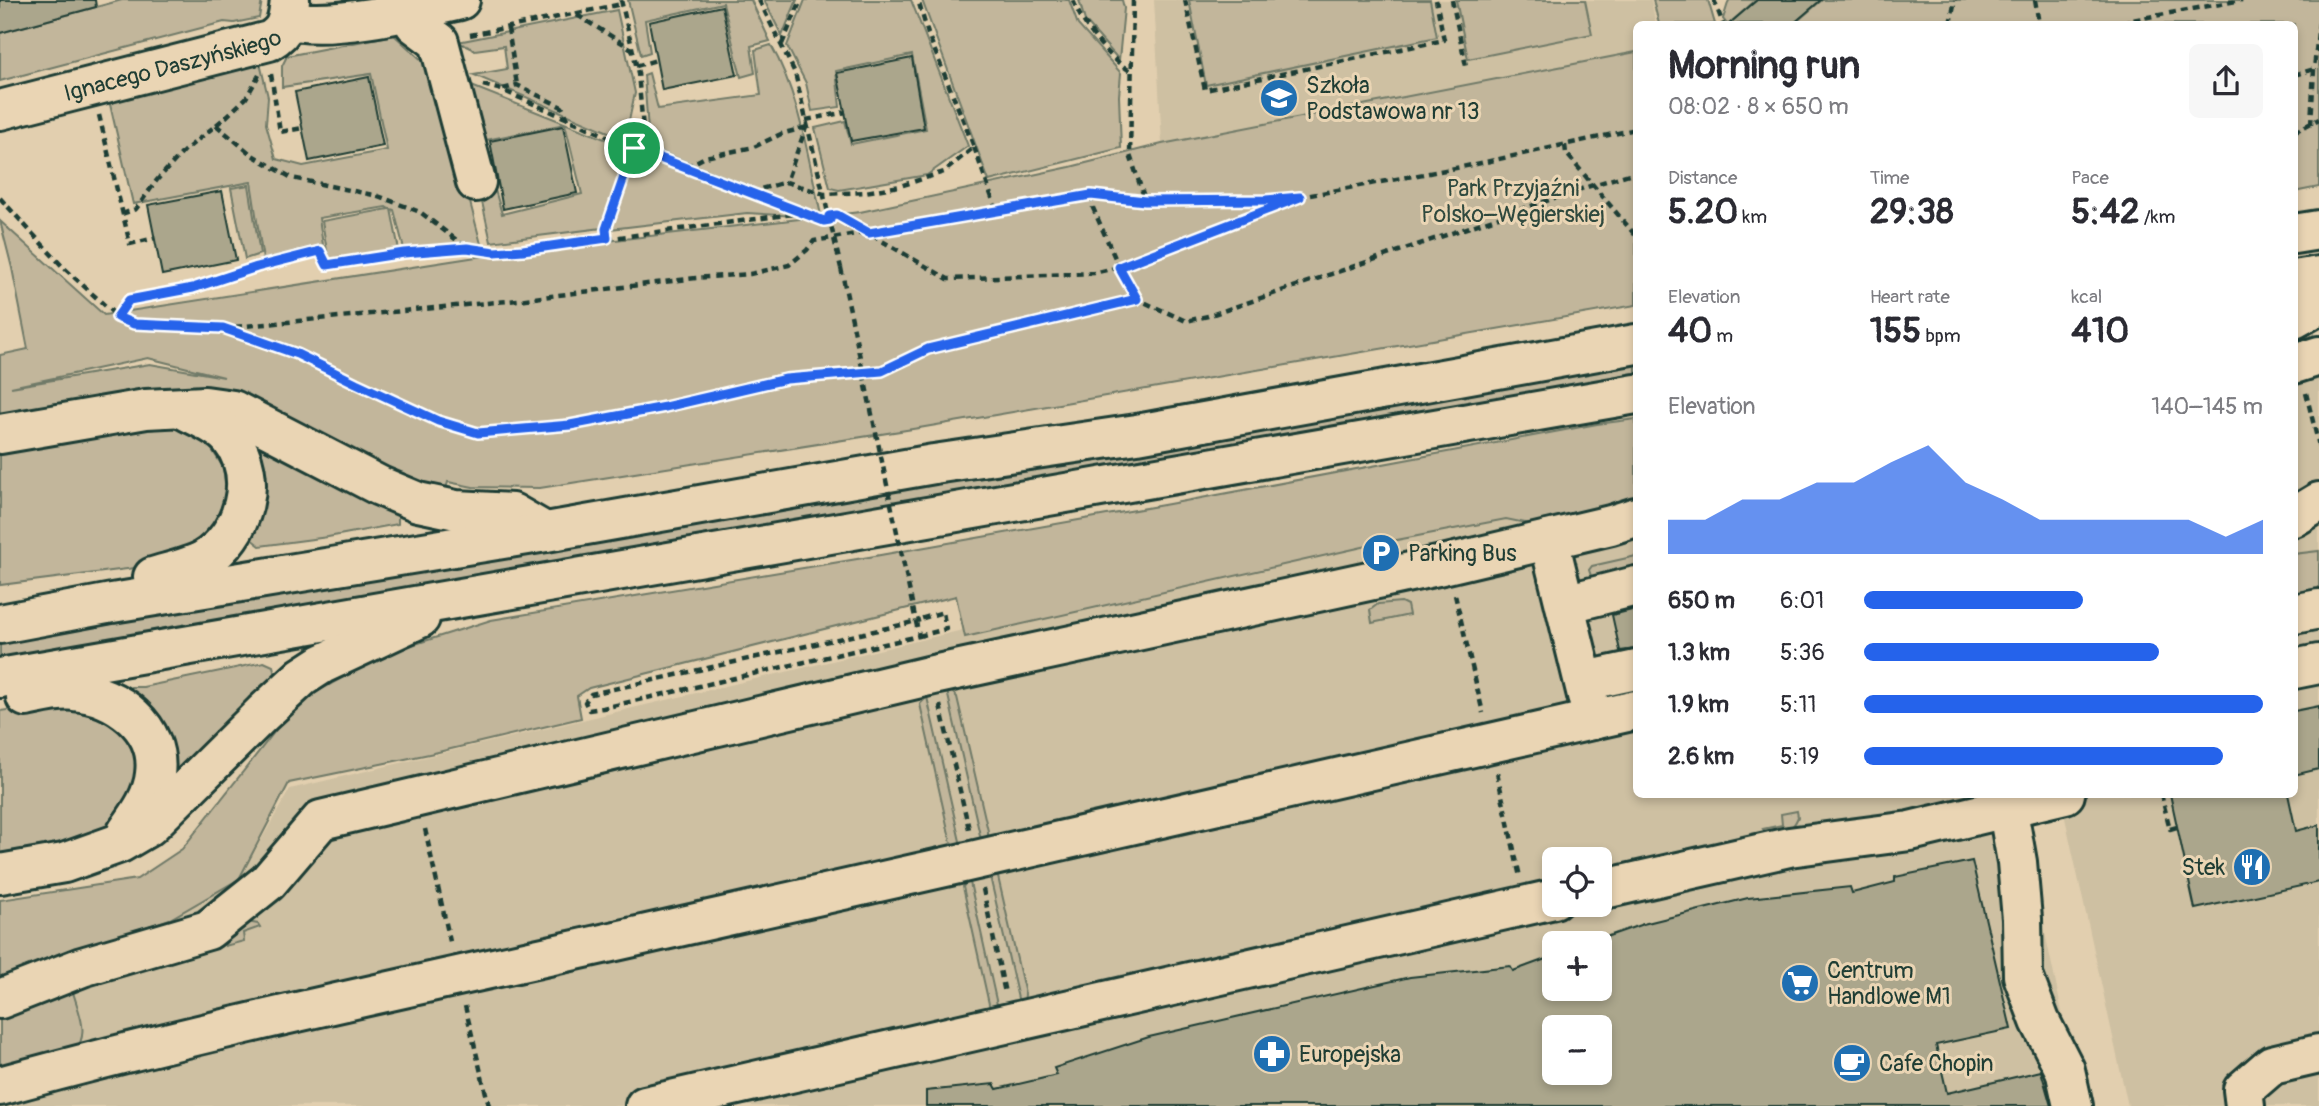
<!DOCTYPE html>
<html lang="en">
<head>
<meta charset="utf-8">
<style>
  body { margin:0; font-family:Pangolin,sans-serif; background:#f7f7f7; color:#2b2b33; height:100vh; display:flex; flex-direction:column; font-size:26px; white-space:nowrap }
  * { box-sizing:border-box; margin:0 }
  p { font-size:23px; color:#7c7c81 }
  .icon { flex:none; width:38px; height:38px; fill:none; stroke:currentColor; stroke-width:2; stroke-linecap:round; stroke-linejoin:round }
  .map { position:relative; flex:1; overflow:hidden }
  .sheet { position:absolute; left:1633px; top:21px; width:665px; height:777px; display:flex; flex-direction:column; background:#fff; border-radius:10px; box-shadow:0 4px 10px #0003 }
  .sheet>* { flex:none }
  .fabs { position:absolute; left:1542px; top:847px; display:grid; gap:14px }
  .fabs a { display:grid; place-items:center; width:70px; height:70px; border-radius:10px; background:#fff; box-shadow:0 4px 10px #0003; font-size:35px }
  .pin { position:absolute; display:grid; place-items:center; width:60px; height:60px; color:#fff; margin:-30px; border:4px solid #fff; border-radius:50%; box-shadow:0 2px 7px #0007 }
  .round { display:grid; place-items:center; flex:none; width:74px; height:74px; border-radius:10px; background:#f7f7f7 }
  .head { display:flex; align-items:center; justify-content:space-between; height:119px; padding:0 35px }
  h1 { font-size:38px; font-weight:700; line-height:52px }
  .metrics { display:grid; grid-template-columns:repeat(3,1fr); gap:10px; height:119px; padding:7px 35px }
  .metrics div { display:grid; align-content:center }
  .metrics b { font-size:35px; font-weight:700 }
  .metrics small { font-size:19px; font-weight:400 }
  .metrics p { font-size:19px }
  .chart { height:196px; padding:14px 35px }
  .chart p { display:flex; justify-content:space-between }
  .chart svg { width:100%; height:126px; margin-top:7px; fill:#2563eb; opacity:.7 }
  ul { padding:0 35px; list-style:none; font-size:23px }
  li { display:grid; grid-template-columns:112px 84px 1fr; align-items:center; height:52px }
  li i { height:18px; border-radius:9px; background:#2563eb }
  .map>svg:first-child { display:block }
</style>
</head>
<body>
<div class="map">
<svg width="2319" height="1106" viewBox="0 0 2319 1106">
  <rect width="100%" height="100%" fill="#e2cfaf"/>
  <filter id="ink" filterUnits="userSpaceOnUse"><feTurbulence type="fractalNoise" baseFrequency=".0143" numOctaves="2"/><feDisplacementMap in="SourceGraphic" scale="14" xChannelSelector="R" yChannelSelector="G"/><feConvolveMatrix kernelMatrix="1 2 1 2 8 2 1 2 1" color-interpolation-filters="sRGB"/></filter>
  <g filter="url(#ink)">
    <g fill="#cec0a2" fill-rule="evenodd">
      <path d="M1154 0H1651L1656 24H1636V52L1162 144Z"/>
      <path d="M2319 341V1106H2128L2060 795 2294 794V346Z"/>
      <path d="M1636 471V794L2003 795 2035 886 2082 1106H0V982L239 879 290 789ZM1554 859H1600V905H1554ZM1554 943H1600V989H1554ZM1554 1027H1600V1073H1554Z"/>
    </g>
    <g fill="#c2b69b" stroke="#707a68" stroke-width="2" fill-rule="evenodd">
      <path d="M122 0H262L259 18 234 23 224 22 0 81V33Z"/>
      <path d="M628 0H751L770 41 751 46 755 73 741 77 723 3 645 20 650 52 641 55Z"/>
      <path d="M764 0H797L782 36Z"/>
      <path d="M805 0H911L968 146 927 175 839 190 830 188 815 128 845 121 851 144 926 129 912 55 836 71 840 107 812 111 806 83 787 46Z"/>
      <path d="M922 0H1069L1078 25 1121 73 1119 96 1121 148 989 181Z"/>
      <path d="M1079 0H1122L1124 8 1119 60 1085 21Z"/>
      <path d="M1189 0H1430L1437 37 1206 85Z"/>
      <path d="M1456 0H1585L1592 34 1468 59Z"/>
      <path d="M1653 0H1708L1715 24H1659Z"/>
      <path d="M1729 0H1756L1733 20 1737 24H1727L1723 19Z"/>
      <path d="M1822 0H2319V187L2294 192V24H1794Z"/>
      <path d="M617 10 635 93 625 139 474 75 507 69 504 46 475 50 458 42Z"/>
      <path d="M394 35 436 73 481 244 404 249 394 210 391 209 399 250 329 263 322 221 389 209 386 207 319 218 323 245 263 260 251 182 133 204 109 100 260 63 268 97 266 124 276 159 303 166 387 150 371 74 282 87V66L287 56Z"/>
      <path d="M771 45C800 96 808 159 821 215L641 144 648 131 644 75 649 73 658 109 761 95 755 50Z"/>
      <path d="M1636 52V305L919 428 540 488 473 487 448 482 446 489 401 484 266 410 0 419V355L28 349 12 268 0 221 104 315 502 253 860 212 1070 167 1162 144ZM148 358 224 377 150 364 11 387Z"/>
      <path d="M464 83 630 149 602 228 491 242 480 193 495 190 502 214 582 194 565 124 486 140 492 168Z"/>
      <path d="M637 155 775 206 796 216 747 213 610 229Z"/>
      <path d="M249 185 260 254 245 259 231 188Z"/>
      <path d="M1636 363V378L0 659V643Z"/>
      <path d="M1636 419V496L1550 528 1506 519 1376 544 965 637 956 596 589 688 577 696 581 718 434 753 289 783 239 879 170 919 57 956 0 981V900L137 879 182 849 298 702 387 653 491 620 869 557 1169 504 1597 424Z"/>
      <path d="M145 423 179 425 207 442 223 467 228 501 214 532 189 552 135 568 0 585V449Z"/>
      <path d="M265 435 362 497 398 515V524L328 537 260 546 251 539 249 526 250 443Z"/>
      <path d="M2319 551V595L2294 601V554Z"/>
      <path d="M1636 556V571L1592 579 1589 570 1592 566Z"/>
      <path d="M1401 602 1407 605 1409 615 1372 623 1370 610 1378 604Z"/>
      <path d="M264 662 273 666 276 678 184 773H175L166 748 127 693 131 687H143Z"/>
      <path d="M947 691H951L957 697 988 831V840L982 844Z"/>
      <path d="M927 697 962 850 958 849 951 843 920 704Z"/>
      <path d="M54 703C79 708 104 711 123 729 153 757 129 813 100 831 74 848 30 848 0 853V711Z"/>
      <path d="M1797 811 1798 817C1791 834 1783 831 1766 833L1763 829 1782 825 1781 814Z"/>
      <path d="M989 872 998 877 1025 994 1024 1003H1019Z"/>
      <path d="M969 878 998 1009 990 1008 989 1004 963 887Z"/>
      <path d="M247 922 258 924 260 927 243 933 244 941 225 946 227 936Z"/>
      <path d="M69 990 73 992C78 1011 91 1035 74 1051L0 1069V1016Z"/>
    </g>
    <g fill="#aba68c" stroke="#1f3d34" stroke-width="2" fill-rule="evenodd">
      <path d="M0 0H95L96 7 0 33Z"/>
      <path d="M1757 0H1821L1793 24H1729Z"/>
      <path d="M722 6 737 75 662 90 649 22Z"/>
      <path d="M912 58 924 128 851 141 837 73Z"/>
      <path d="M369 77 383 146 309 161 295 92Z"/>
      <path d="M563 126 577 193 503 209 490 141Z"/>
      <path d="M222 191 236 260 162 275 148 205Z"/>
      <path d="M1636 609V649L1620 651 1612 615Z"/>
      <path d="M2319 706V769L2294 775V711Z"/>
      <path d="M2170 794H2288L2296 831 2319 825V882L2195 909Z"/>
      <path d="M1972 861 2011 1029 1936 1045 1947 1093 2041 1071 2051 1106H926V1091L994 1084 997 1089 1057 1075 1054 1068 1149 1037 1410 977 1510 966 1513 971 1554 956V989H1600V939L1643 924 1748 898 1850 887 1852 893 1895 882V877ZM1554 1027H1600V1073H1554Z"/>
    </g>
    <g fill="none" stroke-linecap="round" stroke-linejoin="round">
      <defs>
        <g id="minor">
          <path d="M412 10 415 24 439 42 476 182"/>
          <path d="M288 19C324 32 420 9 460 0"/>
          <path id="s1" d="M0 110 269 41C287 31 288 20 290 0"/>
          <path d="M2294 364 2319 356"/>
          <path d="M2294 517 2319 502"/>
          <path d="M1549 540 1593 720"/>
          <path d="M1565 604 1636 586"/>
          <path d="M2294 614 2319 609"/>
          <path d="M2294 669 2319 664"/>
          <path d="M1585 681 1636 670"/>
          <path d="M2005 794 2017 862 2022 919 2023 976 2040 1021 2065 1070 2073 1106"/>
          <path d="M1600 890 1789 847 1910 831 2065 794"/>
          <path d="M0 999 82 967 208 930 268 882 321 820 933 675 1447 564 1611 525 1636 517"/>
          <path d="M0 1086C203 1030 410 987 616 941 956 864 1297 789 1636 710"/>
          <path d="M645 1106 1554 899"/>
          <path d="M2245 1106 2243 1090 2272 1065 2319 1054"/>
        </g>
        <g id="major">
          <path d="M2294 234 2319 230"/>
          <path d="M2294 280 2319 276"/>
          <path d="M2294 319 2319 305"/>
          <path d="M0 434 146 409 205 406 233 410 380 486 418 502 456 510 512 513 545 532"/>
          <path d="M153 577C169 572 189 568 204 560 244 535 261 477 230 438 219 425 200 418 185 410"/>
          <path d="M0 624 112 603 546 532 934 464 1137 434 1636 344"/>
          <path d="M0 678 1636 394"/>
          <path d="M26 697C41 694 59 689 74 691 117 695 161 727 155 774 153 796 139 815 127 832"/>
          <path d="M0 874 64 863 120 843 149 826 263 713 302 677 322 664 420 618"/>
        </g>
      </defs>
      <use href="#minor" stroke="#1f3d34" stroke-width="44"/>
      <use href="#major" stroke="#1f3d34" stroke-width="44"/>
      <g stroke="#1f3d34" stroke-width="4.5" stroke-dasharray="7 5" stroke-linecap="butt">
        <path d="M759 0 795 73 841 268"/>
        <path d="M1073 0C1082 25 1109 59 1132 72"/>
        <path d="M1133 0 1130 155 1145 200"/>
        <path d="M1185 0 1205 90 1444 40 1436 0"/>
        <path d="M1452 0 1466 66"/>
        <path d="M1714 0 1723 24"/>
        <path d="M2035 0 2039 24"/>
        <path d="M577 15 632 49"/>
        <path d="M1950 24 1955 0"/>
        <path d="M2110 24 2242 0"/>
        <path d="M508 28 517 85"/>
        <path d="M470 35 622 4"/>
        <path d="M782 44 801 0"/>
        <path d="M636 66 656 60"/>
        <path d="M271 74 280 132 303 128"/>
        <path d="M2294 75 2314 69"/>
        <path d="M483 85 502 90 634 148 824 221 830 220"/>
        <path d="M503 89 517 85 562 107 568 119"/>
        <path d="M99 115 130 244 155 238"/>
        <path d="M806 120 846 112"/>
        <path d="M2311 124 2314 69 2319 23"/>
        <path d="M216 125 252 155 292 178 378 196 420 212 467 248"/>
        <path d="M807 125 786 182 824 194 865 192 900 186 944 172 974 147 928 34 918 0"/>
        <path d="M2294 132 2319 119"/>
        <path d="M1565 145 1566 153 1636 236"/>
        <path d="M974 147 997 212"/>
        <path d="M686 167 705 157 754 147 781 134 807 127"/>
        <path d="M750 192 786 182"/>
        <path d="M1092 195 1093 208 1119 267 1296 199"/>
        <path d="M0 198 63 267 122 321 134 324 223 328 297 354 356 384 438 421 478 433 570 425 665 407 786 379 882 371 928 349 1137 299 1186 321 1208 316 1593 185 1636 172"/>
        <path d="M122 214 136 209 157 180 184 151 226 117 246 98 259 75"/>
        <path d="M829 216 837 215 948 279 1094 273 1119 267 1137 299"/>
        <path d="M607 238 606 229 643 128 638 73 621 0"/>
        <path d="M117 317 129 300 193 288 257 267 320 251 327 265 405 253 467 248 495 252 523 250 801 213"/>
        <path d="M224 328 518 300 696 278 750 274 789 265 807 250 814 241 1092 195 1145 200H1266L1300 197 1472 165 1636 129"/>
        <path d="M2306 393 2319 446"/>
        <path d="M1455 595 1483 713"/>
        <path d="M905 624 920 620"/>
        <path d="M919 636 946 629 943 612 920 619"/>
        <path d="M940 705 969 829"/>
        <path d="M1497 773 1520 877"/>
        <path d="M2161 794 2170 829 2177 827"/>
        <path d="M425 829 451 946"/>
        <path d="M983 889 1005 993"/>
        <path d="M465 1006 489 1106"/>
      </g>
      <use href="#minor" stroke="#ead5b4" stroke-width="38"/>
      <use href="#major" stroke="#ead5b4" stroke-width="38"/>
      <path stroke="#1f3d34" stroke-width="4.5" stroke-dasharray="7 5" stroke-linecap="butt" d="M841 268 919 636 603 708 589 710 585 702 591 694 905 624"/>
    </g>
  </g>
  <g fill="none" stroke-linecap="round" stroke-linejoin="round" filter="url(#ink)">
    <defs>
      <path id="route" d="M634 148 824 221 830 220 829 216 837 215 869 233 1091 195 1145 201 1266 200 1300 197 1119 267 1137 299 928 349 882 371 786 379 665 407 570 425 478 433 438 421 356 383 297 354 223 328 134 324 117 317 129 300 193 288 257 267 320 251 327 265 404 253 467 248 495 252 523 250 607 238 606 229Z"/>
    </defs>
    <use href="#route" stroke="#fff" stroke-width="14"/>
    <use href="#route" stroke="#2563eb" stroke-width="9"/>
  </g>
  <defs>
    <symbol id="school-disc" viewBox="-11 -11 22 22"><circle r="9.5" fill="#1f6fb2" stroke="#ead5b4"/><path d="M0-5L7-2L0 1L-7-2ZM-4 1L0 2.5L4 1V4Q0 6-4 4Z" fill="#fff"/></symbol>
    <symbol id="parking-disc" viewBox="-11 -11 22 22"><circle r="9.5" fill="#1f6fb2" stroke="#ead5b4"/><path d="M-3.5-5.5H1a3.5 3.5 0 0 1 0 7H-1V5.5H-3.5ZM-1-3.4V-.6H.8a1.4 1.4 0 0 0 0-2.8Z" fill="#fff"/></symbol>
    <symbol id="restaurant-disc" viewBox="-11 -11 22 22"><circle r="9.5" fill="#1f6fb2" stroke="#ead5b4"/><path d="M-5-6h1v4h1v-4h1v4h1v-4h1v5L-1.5 .5V6h-2V.5L-5-1ZM5-6V6H3V1.5H1.5Q1.5-4 5-6Z" fill="#fff"/></symbol>
    <symbol id="supermarket-disc" viewBox="-11 -11 22 22"><circle r="9.5" fill="#1f6fb2" stroke="#ead5b4"/><path d="M-6-5.5h2.5l.6 2H6L4.5 2H-2.5L-4.4-4H-6ZM-1.5 3.2a1.3 1.3 0 1 0 .1 0ZM3 3.2a1.3 1.3 0 1 0 .1 0Z" fill="#fff"/></symbol>
    <symbol id="pharmacy-disc" viewBox="-11 -11 22 22"><circle r="9.5" fill="#1f6fb2" stroke="#ead5b4"/><path d="M-2-6h4v4h4v4h-4v4h-4v-4h-4v-4h4Z" fill="#fff"/></symbol>
    <symbol id="cafe-disc" viewBox="-11 -11 22 22"><circle r="9.5" fill="#1f6fb2" stroke="#ead5b4"/><path d="M-5.5-4.5H6V0H3Q3 3.5 0 3.5H-2.5Q-5.5 3.5-5.5 0ZM3-3.2v2h1.7v-2ZM-6 4.5H4V6H-6Z" fill="#fff"/></symbol>
  </defs>
  <g fill-rule="evenodd">
    <use href="#school-disc" x="1257" y="76" width="44" height="44"/>
    <use href="#parking-disc" x="1359" y="531" width="44" height="44"/>
    <use href="#restaurant-disc" x="2230" y="845" width="44" height="44"/>
    <use href="#supermarket-disc" x="1778" y="961" width="44" height="44"/>
    <use href="#pharmacy-disc" x="1250" y="1032" width="44" height="44"/>
    <use href="#cafe-disc" x="1830" y="1041" width="44" height="44"/>
  </g>
  <g text-anchor="middle" stroke-width="6" stroke-linejoin="round" paint-order="stroke">
    <g font-size="23" fill="#1f3d34" stroke="#ead5b4">
      <text dy="8" stroke="none"><textPath href="#s1" startOffset="178">Ignacego Daszyńskiego</textPath></text>
    </g>
    <g font-size="23" fill="#1f3d34" stroke="#ead5b4" text-anchor="start">
      <text x="1306" y="93">Szkoła<tspan x="1306" dy="26">Podstawowa nr 13</tspan></text>
      <text x="1408" y="561">Parking Bus</text>
      <text x="2225" y="875" text-anchor="end">Stek</text>
      <text x="1827" y="978">Centrum<tspan x="1827" dy="26">Handlowe M1</tspan></text>
      <text x="1299" y="1062">Europejska</text>
      <text x="1879" y="1071">Cafe Chopin</text>
    </g>
    <g font-size="23" fill="#2f493e" stroke="#ead5b4">
      <text x="1513" y="196">Park Przyjaźni<tspan x="1513" dy="26">Polsko–Węgierskiej</tspan></text>
    </g>
  </g>
</svg>
<div class="fabs">
<a><svg class="icon" aria-label="locate" viewBox="0 0 24 24"><circle cx="12" cy="12" r="6"/><path d="M12 2v4M12 18v4M2 12h4M18 12h4"/></svg></a>
<a>+</a>
<a>−</a>
</div>
<div class="pin" style="left:634px;top:148px;background:#1e9e55"><svg class="icon" aria-label="arrive" viewBox="0 0 24 24"><path d="M6 21V4h12l-3 4 3 4H6"/></svg></div>
<section class="sheet">
<div class="head"><div><h1>Morning run</h1><p>08:02 · 8 × 650 m</p></div><a class="round"><svg class="icon" aria-label="share" viewBox="0 0 24 24"><path d="M12 15V3M7 8l5-5 5 5M5 13v7h14v-7"/></svg></a></div>
<div class="metrics">
<div><p>Distance</p><b>5.20<small> km</small></b></div>
<div><p>Time</p><b>29:38</b></div>
<div><p>Pace</p><b>5:42<small> /km</small></b></div>
</div>
<div class="metrics">
<div><p>Elevation</p><b>40<small> m</small></b></div>
<div><p>Heart rate</p><b>155<small> bpm</small></b></div>
<div><p>kcal</p><b>410</b></div>
</div>
<div class="chart"><p><span>Elevation</span>140–145 m</p>
<svg viewBox="0 0 160 44" preserveAspectRatio="none"><path d="M0 44V32L10 32L20 25L30 25L40 19L50 19L60 12L70 6L80 19L90 25L100 32L110 32L120 32L130 32L140 32L150 38L160 32V44z"/></svg>
</div>
<ul>
<li><b>650 m</b>6:01<i style="width:55%"></i></li>
<li><b>1.3 km</b>5:36<i style="width:74%"></i></li>
<li><b>1.9 km</b>5:11<i style="width:100%"></i></li>
<li><b>2.6 km</b>5:19<i style="width:90%"></i></li>
</ul>
</section>
</div>
</body>
</html>
